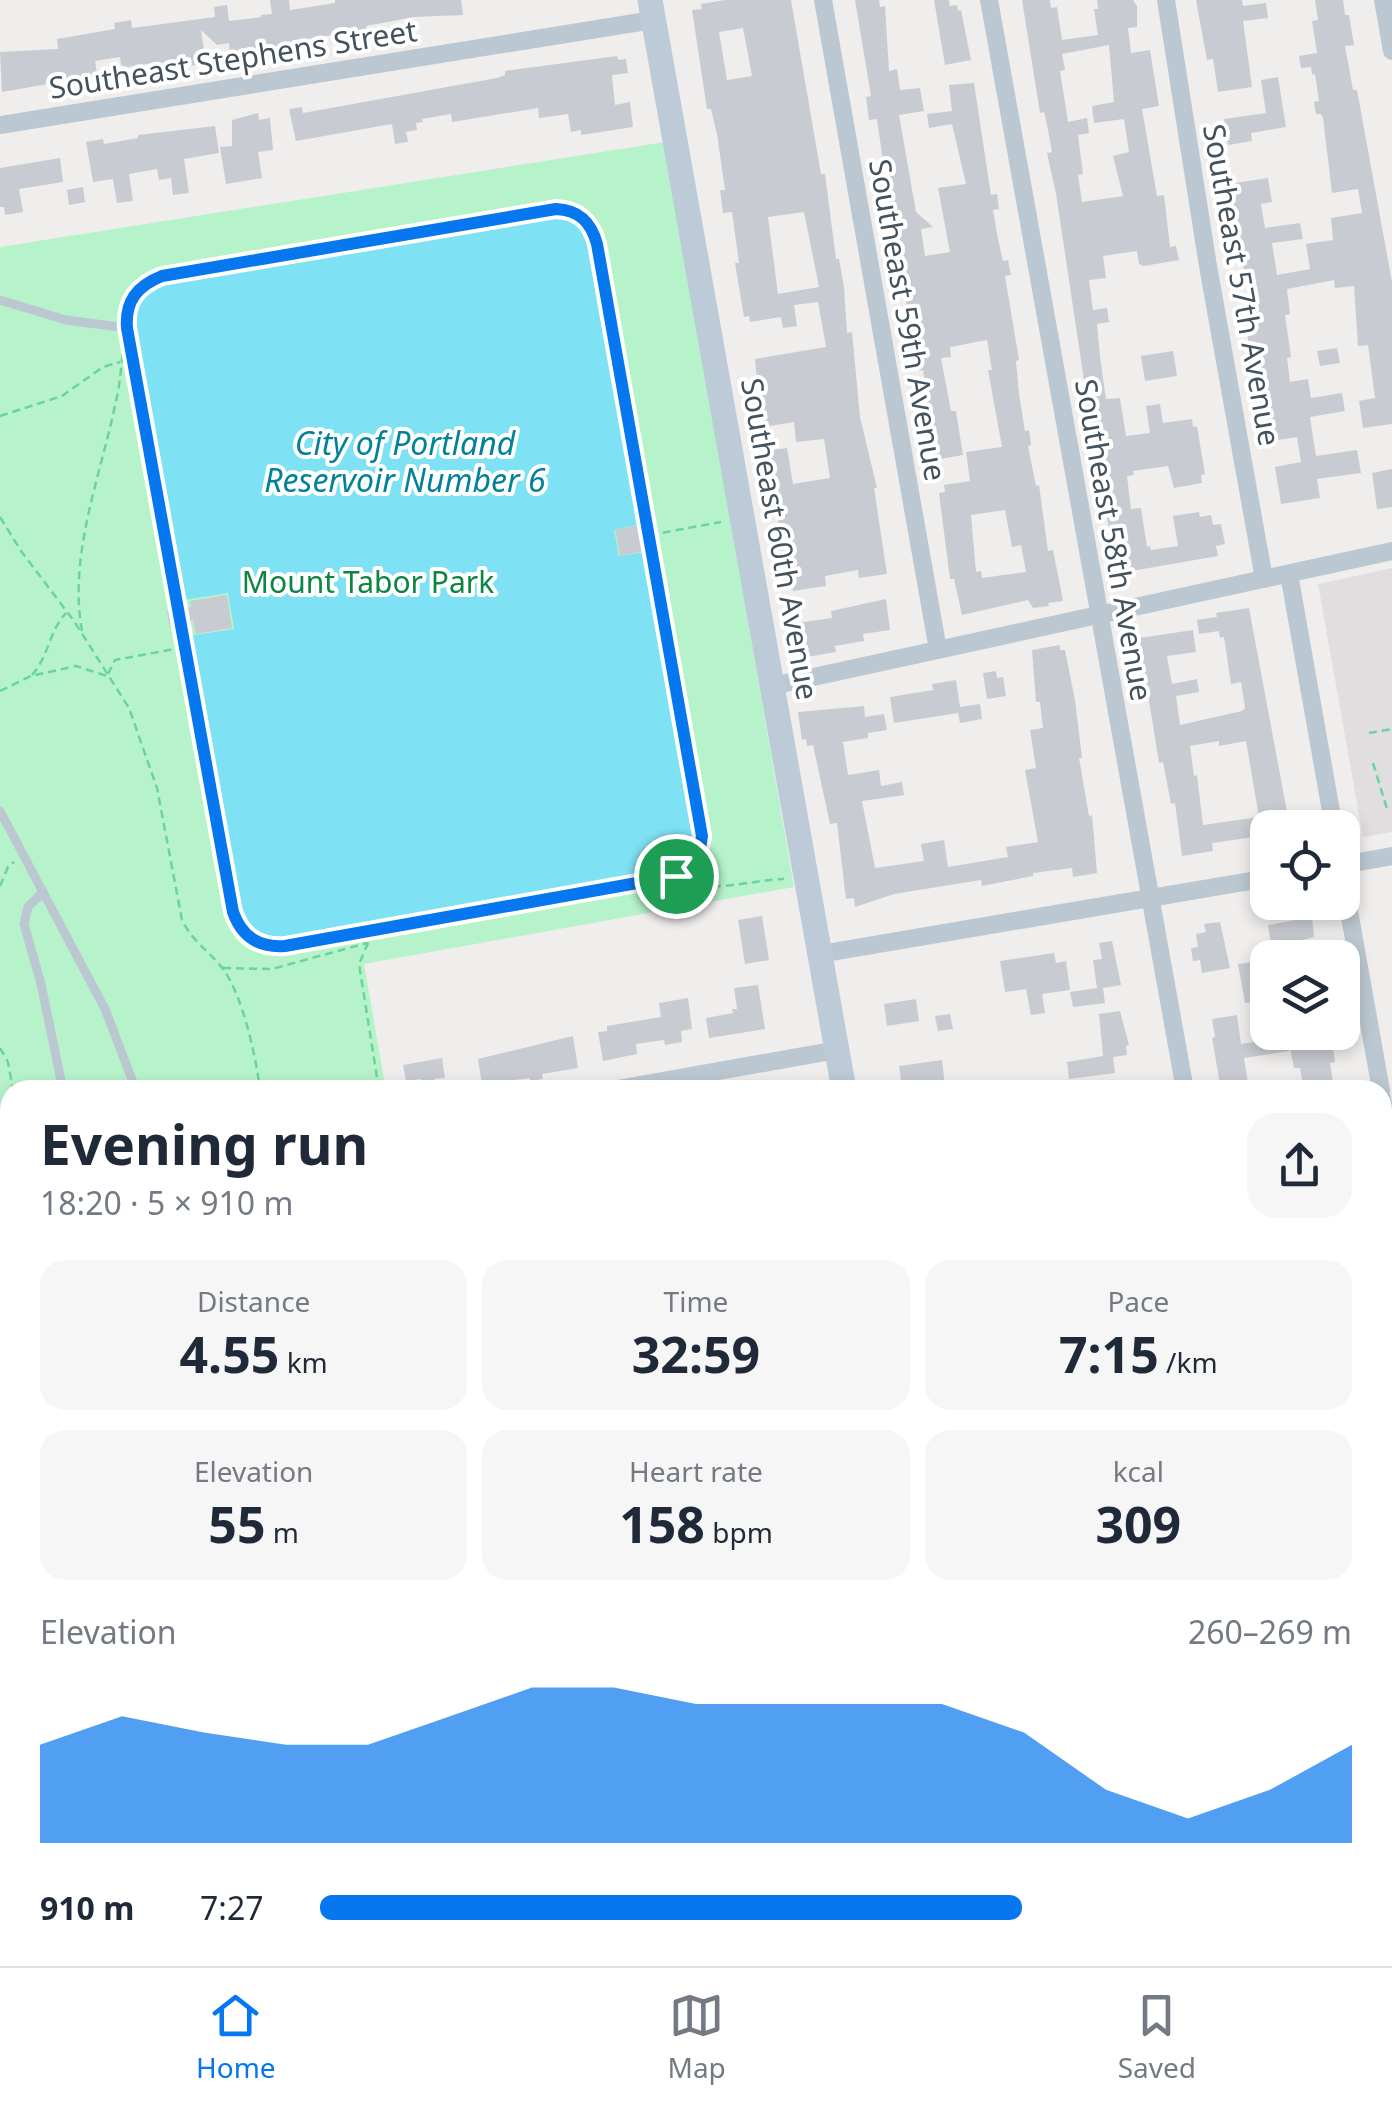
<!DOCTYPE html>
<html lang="en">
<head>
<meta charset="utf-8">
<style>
  body { margin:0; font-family:"Noto Sans",sans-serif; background:#f6f6f7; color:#1f2937; height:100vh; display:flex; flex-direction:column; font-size:38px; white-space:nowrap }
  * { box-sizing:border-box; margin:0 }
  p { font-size:32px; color:#747a83 }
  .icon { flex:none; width:55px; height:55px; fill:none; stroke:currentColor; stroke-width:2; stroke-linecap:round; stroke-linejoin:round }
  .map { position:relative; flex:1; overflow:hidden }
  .sheet { position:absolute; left:0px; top:1080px; width:1392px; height:888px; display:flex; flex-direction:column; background:#fff; border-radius:30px 30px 0 0; box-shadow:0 5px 15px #0003 }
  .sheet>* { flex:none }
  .tools { position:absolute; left:1250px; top:810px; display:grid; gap:20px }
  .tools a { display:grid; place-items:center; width:110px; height:110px; border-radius:20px; background:#fff; box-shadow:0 5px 15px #0003; font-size:50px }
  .pin { position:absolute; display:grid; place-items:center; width:85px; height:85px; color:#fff; margin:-42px; border:5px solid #fff; border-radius:50%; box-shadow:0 2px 10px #0007 }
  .round { display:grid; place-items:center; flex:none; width:105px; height:105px; border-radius:30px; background:#f6f6f7 }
  .head { display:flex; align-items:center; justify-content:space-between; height:170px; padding:0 40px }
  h1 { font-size:55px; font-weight:700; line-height:75px }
  .metrics { display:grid; grid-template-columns:repeat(3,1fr); gap:15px; height:170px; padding:10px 40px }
  .metrics div { display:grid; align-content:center; border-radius:25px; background:#f6f6f7; text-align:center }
  .metrics b { font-size:50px; font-weight:700 }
  .metrics small { font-size:28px; font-weight:400 }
  .metrics p { font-size:28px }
  .chart { height:280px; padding:20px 40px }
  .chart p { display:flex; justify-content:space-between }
  .chart svg { width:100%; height:180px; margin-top:10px; fill:#0777ef; opacity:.7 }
  ul { padding:0 40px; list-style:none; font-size:32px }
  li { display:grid; grid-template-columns:160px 120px 1fr; align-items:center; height:75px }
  li i { height:25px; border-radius:12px; background:#0777ef }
  .tabs { display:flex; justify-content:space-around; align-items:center; height:140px; border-top:2px solid #e0e1e3; background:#fff; font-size:28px; color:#747a83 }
  .tabs a { display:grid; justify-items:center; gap:5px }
  .tabs .on { color:#0777ef }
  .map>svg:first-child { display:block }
</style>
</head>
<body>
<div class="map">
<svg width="1392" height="1966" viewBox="0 0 1392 1966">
  <rect width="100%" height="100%" fill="#f0eded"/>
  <path fill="#e1dedf" d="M1392 568V832L1363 837 1318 584Z"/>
  <path fill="#b6f3cb" d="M665 142 794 887 364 964 386 1090H10V1958H481L473 1966H0V247Z"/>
  <path fill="#7fe1f4" d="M551 213 578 219 591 235 641 524 614 530 619 556 646 552 696 836C694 853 687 862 672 872L275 943C255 939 245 932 238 913L189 636 234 629 228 593 183 600 134 322C135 300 144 289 164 281Z"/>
  <g fill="#c8ccd2" fill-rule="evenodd">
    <path d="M270 0H289L290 10 335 3V0H461L463 15 414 17 366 26 367 30 357 32V36L338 39V34L288 42 282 44V49L230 57 229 43 217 45 201 30 206 63 191 66 190 62 153 68V63L128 67 121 65 120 57 95 61 98 79 78 82 77 79 2 92 0 52 58 49 57 39 115 29 114 23 131 20 132 28 215 17 214 7 227 5 229 21 261 17V15L272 14Z"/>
    <path d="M725 0H791L821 174H825L836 259H839L844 287 847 333 852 332 860 417 877 488H874L887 574 859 578 858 570 825 576 826 586 793 591 792 585 783 586 776 539H781L766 451 787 448 793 484 830 478 824 439 796 442 794 422 764 427 754 379H757L755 359 826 347 818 302 794 305 797 326 783 328 781 317 750 322 749 316 744 317 735 263H739L732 212 723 213 720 190H725L717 134 711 109H707L692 10 702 9 701 4ZM743 28 752 76 727 80 719 32ZM804 212 819 287 778 294 768 217Z"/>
    <path d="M855 0H879L880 7 885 6 889 71 897 69 900 90 920 88 924 111 899 115 916 212 933 227 921 229 925 256 950 252 938 188 966 184 952 124 929 128 927 114 952 111 949 85 974 83 991 195 997 194 999 209 993 210 998 239 1003 261 1008 260 1011 275 1005 276 1019 360 1016 361 1019 394 1025 431 1029 430 1031 445 1028 446 1036 486 1039 485 1048 551 1053 550 1062 595 1063 601 1048 603 1049 606 1033 608 1028 600 962 615 954 579H950L939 493 945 492 944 485 970 481 966 452 1002 447 988 370H992L987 340 950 347 951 357 941 358 951 411H956L963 455 935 460 922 397 927 396 923 370 919 371 918 364H916L888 189 884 190 881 170 884 169 877 119 869 120 866 97 871 96ZM1005 510 1012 547 1021 545 1026 572 982 578 981 571 976 572 971 515Z"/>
    <path d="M934 0H949L950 6 957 5 958 11 961 10 971 60 945 65Z"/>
    <path d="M1022 0H1050L1051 8 1057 7 1062 40 1098 35 1094 9H1098L1097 0H1133L1137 6V27L1128 28 1131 53 1150 50 1159 106 1142 109 1157 196 1164 195 1170 247 1176 246 1179 260 1144 266 1139 264 1137 251 1103 256 1106 278 1089 280 1093 310 1107 308 1109 322 1097 324 1100 357 1106 399 1120 398 1126 436 1150 433 1146 406 1160 404 1163 423 1192 419 1193 427 1197 426 1205 474 1201 475 1202 483 1174 488 1168 466 1133 471 1134 475 1127 476 1131 509 1141 508 1147 547 1150 546 1151 550 1178 546 1173 516 1199 512 1200 517 1211 515 1213 525 1221 524 1225 544 1216 546 1218 556 1120 573 1115 538 1111 539 1106 513 1100 473H1098L1056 194 1047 153 1052 152 1047 125 1044 112 1040 113ZM1109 45 1114 102 1092 106 1094 123 1124 119 1129 152 1113 156 1123 196 1082 202 1078 175 1083 174 1078 135 1089 133 1087 118 1068 122 1060 71 1065 70 1062 54Z"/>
    <path d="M1196 0H1242L1243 6 1266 3 1268 18 1243 21 1252 87 1218 92 1213 59 1207 60Z"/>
    <path d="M1315 0H1343L1345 15H1349L1354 45 1345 46 1353 90H1357L1392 282V424L1363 428 1359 401 1375 398 1368 345 1358 346 1354 286 1335 288 1334 280 1287 289 1290 314 1285 315 1291 357 1287 358 1290 382 1308 379 1311 398 1342 393 1345 411 1310 417 1316 456 1357 450 1361 473 1317 479 1320 498 1281 504 1275 467 1301 462 1297 437 1266 442 1255 375H1259L1254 345 1249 346 1247 333 1254 332 1246 280 1228 184 1268 178 1272 202 1261 204 1265 228 1300 223 1303 239 1272 243 1277 275 1310 269 1306 244 1333 240 1331 218 1362 213 1358 189 1332 193 1323 118 1321 114H1316L1314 102 1319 101 1315 74 1312 75 1311 67 1301 68 1299 56 1317 53 1312 21 1318 20Z"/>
    <path d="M617 56 618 60 626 59 628 73 612 75 615 105 630 102 633 127 581 135V130L571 132 568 114 539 118 538 108 452 122 451 114 422 119 423 122 416 123 417 130 406 132 408 142 395 144 392 124 296 141 289 109 302 107 303 113 497 78 505 75V71Z"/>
    <path d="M1278 77 1286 127 1251 133 1252 141 1228 145 1224 119 1266 113 1261 80Z"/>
    <path d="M258 113 259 120 270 118 273 150 258 152 262 178 226 184 220 147 232 146V120Z"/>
    <path d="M215 126 219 153 184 159 189 193 173 195 171 178 159 180 157 169 129 174 133 201 117 203 113 179 93 182 86 142 103 139 104 144 138 138V135Z"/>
    <path d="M60 158 63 182 19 189 23 212 5 215 4 207H0V168Z"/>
    <path d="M83 187 85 202 69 205 67 190Z"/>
    <path d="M1337 348 1340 363 1320 366 1317 351Z"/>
    <path d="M1173 351 1177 376 1145 381 1141 356Z"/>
    <path d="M1392 469V507L1377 509 1372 473Z"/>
    <path d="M640 525 645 551 620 556 615 530Z"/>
    <path d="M227 595 232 628 196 634 193 620 169 624 167 611 191 607 190 601Z"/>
    <path d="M886 599 890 630 863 634 864 641 835 646 836 652 801 658 796 623 832 618 831 611Z"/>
    <path d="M1249 608 1290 828H1268V835L1212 843 1213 851 1182 856 1175 803 1171 804 1163 762 1159 763 1139 638 1193 630 1196 652 1167 656 1172 684 1197 679 1199 692 1176 696 1180 725 1242 711 1245 708 1241 682 1231 684 1224 637 1220 638 1219 631 1199 634 1197 620 1217 617 1216 613ZM1219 741V746L1246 741 1259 817 1203 825 1197 775 1194 776 1190 746Z"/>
    <path d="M1060 645V650H1065L1075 700 1082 758H1079L1089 816 1092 815 1097 873 1073 877 1072 868 1033 873V876L982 886 981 880 894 894 855 907 854 898 846 899 837 823 830 824 813 745 807 746 806 739 802 740 798 712 864 706 865 717 884 714 887 730 868 733V738L843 742 848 775 879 770 881 786 902 782 904 795 862 801 875 868 924 861 921 844 944 840 948 867 1008 857 1006 847 1038 842 1025 770 1036 768 1030 730 1043 728 1040 702H1036L1032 650Z"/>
    <path d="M996 671 997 678 1003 677 1006 696 987 699 983 673Z"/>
    <path d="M956 680 960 707 980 704 982 719 960 723 958 713 894 723 890 697 933 690 932 684Z"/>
    <path d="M762 916 769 960 745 964 738 920Z"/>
    <path d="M1312 917 1314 937 1289 944 1291 958H1273L1268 925Z"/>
    <path d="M1220 922 1230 968 1202 973 1200 960 1193 961 1191 948 1198 947 1196 934 1206 932 1204 924Z"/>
    <path d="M1112 941 1121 985 1103 988 1105 1003 1073 1007 1070 992 1097 988 1093 960 1102 959 1099 943Z"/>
    <path d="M1054 953 1056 963 1066 961 1070 990 1042 994 1045 1013 1031 1015 1026 989 1005 992 1000 961Z"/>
    <path d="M1268 960V992L1258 994 1259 1001 1245 1003 1238 964Z"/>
    <path d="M758 985 765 1029 709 1038 706 1018 733 1013 732 1009H737L734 988Z"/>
    <path d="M688 998 692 1029 681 1031 682 1042 665 1045 664 1040 636 1044 637 1054 603 1061 598 1032 607 1031V1026L661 1017 659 1003Z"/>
    <path d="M916 999 919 1021 887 1026 884 1004Z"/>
    <path d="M1120 1011 1129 1045 1126 1046 1127 1055 1113 1057 1115 1073 1069 1079 1067 1062 1103 1056 1099 1014Z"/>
    <path d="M950 1014 953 1029 938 1031 935 1016Z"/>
    <path d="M1237 1015 1241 1044 1272 1039V1035L1286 1033 1289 1051 1244 1058 1249 1090H1221L1212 1038 1215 1037 1212 1019Z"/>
    <path d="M1331 1035 1335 1062 1330 1063 1334 1090H1304L1300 1068H1294L1289 1042Z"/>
    <path d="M573 1036 578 1068 542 1074 543 1079 530 1081V1078L482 1084 478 1059Z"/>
    <path d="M442 1058 445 1078 434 1079 435 1085 422 1087 421 1079 406 1081 403 1065Z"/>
    <path d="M942 1060 945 1086 937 1087 938 1090H909L908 1080 901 1081 899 1066Z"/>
  </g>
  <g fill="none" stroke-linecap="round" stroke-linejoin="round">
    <g stroke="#6bd49c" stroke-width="2.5" stroke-dasharray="8 5" stroke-linecap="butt">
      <path d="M556 209C579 211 591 222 597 244L702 836 699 855 676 876 285 946C259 948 242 937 233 912L127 328C125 301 137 285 162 277Z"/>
      <path d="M0 416 62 396 103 367 120 362"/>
      <path d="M0 517 21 551 74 621 129 708 157 788 182 920C192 941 210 952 223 969 243 996 256 1057 260 1090"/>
      <path d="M650 535 721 522"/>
      <path d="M82 631C68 555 101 475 116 401 121 381 121 360 125 339"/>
      <path d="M108 674 115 660 185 647"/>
      <path d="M32 675C49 656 49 631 66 613"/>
      <path d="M0 691 31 676 76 666 107 676"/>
      <path d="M1369 733 1392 729"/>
      <path d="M1373 763 1388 812"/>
      <path d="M676 877C697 897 756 879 784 879"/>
      <path d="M0 886 8 867 14 862"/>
      <path d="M223 968 272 969 367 943"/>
      <path d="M0 1048 8 1062 13 1090"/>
      <path d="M379 1090 359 964 368 943 382 932"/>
      <path d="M0 1323 10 1312"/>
      <path d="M0 1447H10"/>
      <path d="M0 1633 10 1632"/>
      <path d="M0 1660 10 1654"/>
      <path d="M0 1714 10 1716"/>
      <path d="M0 1799 10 1801"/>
      <path d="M0 1825 10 1837"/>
      <path d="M0 1949 10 1938"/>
      <path d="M612 1958 613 1966"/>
      <path d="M49 1966 51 1958"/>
      <path d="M134 1966 156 1958"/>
    </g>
    <g stroke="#bcc8d1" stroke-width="9">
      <path d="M0 300 66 320 127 328"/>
      <path d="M0 811 105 1009 136 1090"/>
      <path d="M43 892 28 907 24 924 41 984 63 1090"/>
      <path d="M0 1395 10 1392"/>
      <path d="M1382 1841 1392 1839"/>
      <path d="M643 1958 645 1966"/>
    </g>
    <g stroke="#bcc8d1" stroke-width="18">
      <path d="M823 0 938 650"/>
      <path d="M989 0 1185 1090"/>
      <path d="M1166 0 1208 266 1264 579"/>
      <path d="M1383 0 1392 51"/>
      <path d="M0 125 653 20"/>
      <path d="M1289 574 1334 828"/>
      <path d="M772 686 1392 551"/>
      <path d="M1342 865 1392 856"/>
      <path d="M1342 872 1381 1090"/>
      <path d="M820 954 1268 878"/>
      <path d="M612 1090 837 1050"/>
      <path d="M1382 1099 1392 1154"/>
      <path d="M1382 1401 1392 1400"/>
      <path d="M1382 1740 1392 1738"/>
      <path d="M344 1966 352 1958"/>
    </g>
    <g stroke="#bcc8d1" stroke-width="22">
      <path d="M1382 1930 1392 1929"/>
      <path d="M1163 1966 1215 1958"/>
    </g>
    <g stroke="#bdcbd8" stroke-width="25">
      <path d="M650 0 844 1090"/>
      <path d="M1000 1958 1001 1966"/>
    </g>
  </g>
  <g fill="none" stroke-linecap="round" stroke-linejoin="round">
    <defs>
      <path id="route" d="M556 209C579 210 591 222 597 244L702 836 699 855 676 876 285 946C259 948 242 937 233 912L127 328C125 301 137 286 162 276Z"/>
    </defs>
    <use href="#route" stroke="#fff" stroke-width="20"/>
    <use href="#route" stroke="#0777ef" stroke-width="12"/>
  </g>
  <g text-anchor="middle" stroke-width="8" stroke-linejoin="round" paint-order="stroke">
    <g font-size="30" fill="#43525c" stroke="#fff">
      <text transform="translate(233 60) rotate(-9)" y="10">Southeast Stephens Street</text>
      <text transform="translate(1241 285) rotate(80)" y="10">Southeast 57th Avenue</text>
      <text transform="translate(907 320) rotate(80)" y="10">Southeast 59th Avenue</text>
      <text transform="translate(779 539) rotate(80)" y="10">Southeast 60th Avenue</text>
      <text transform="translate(1113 540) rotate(80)" y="10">Southeast 58th Avenue</text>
    </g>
    <g font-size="30" fill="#0e8444" stroke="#fff">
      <text x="368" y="593">Mount Tabor Park</text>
    </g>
    <g font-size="32" font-style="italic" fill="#03819b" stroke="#fff">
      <text x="405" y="455">City of Portland<tspan x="405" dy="37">Reservoir Number 6</tspan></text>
    </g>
  </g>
</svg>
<div class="tools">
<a><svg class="icon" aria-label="locate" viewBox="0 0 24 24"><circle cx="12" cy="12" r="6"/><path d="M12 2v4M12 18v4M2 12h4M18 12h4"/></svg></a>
<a><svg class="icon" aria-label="layers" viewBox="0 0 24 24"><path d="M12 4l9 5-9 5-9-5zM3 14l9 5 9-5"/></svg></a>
</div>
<div class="pin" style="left:676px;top:876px;background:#1e9e55"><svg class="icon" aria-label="arrive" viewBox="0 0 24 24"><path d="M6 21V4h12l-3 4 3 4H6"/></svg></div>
<section class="sheet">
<div class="head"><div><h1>Evening run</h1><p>18:20 · 5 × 910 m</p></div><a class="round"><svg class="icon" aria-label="share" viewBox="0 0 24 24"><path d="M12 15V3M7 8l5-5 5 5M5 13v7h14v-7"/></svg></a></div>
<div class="metrics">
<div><p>Distance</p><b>4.55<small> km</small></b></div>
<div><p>Time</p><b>32:59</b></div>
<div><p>Pace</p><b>7:15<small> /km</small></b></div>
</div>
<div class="metrics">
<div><p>Elevation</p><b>55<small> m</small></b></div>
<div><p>Heart rate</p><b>158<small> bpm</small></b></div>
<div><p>kcal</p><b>309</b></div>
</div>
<div class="chart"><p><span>Elevation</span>260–269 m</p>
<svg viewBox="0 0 160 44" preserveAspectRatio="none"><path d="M0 44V20L10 13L20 17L30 20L40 20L50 13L60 6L70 6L80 10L90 10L100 10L110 10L120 17L130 31L140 38L150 31L160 20V44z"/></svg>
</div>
<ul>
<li><b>910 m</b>7:27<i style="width:68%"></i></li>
</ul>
</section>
</div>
<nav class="tabs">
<a class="on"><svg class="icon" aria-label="home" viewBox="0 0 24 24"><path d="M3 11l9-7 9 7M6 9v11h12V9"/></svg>Home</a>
<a><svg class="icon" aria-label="map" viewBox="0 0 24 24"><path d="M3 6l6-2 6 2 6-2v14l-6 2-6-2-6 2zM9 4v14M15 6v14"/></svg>Map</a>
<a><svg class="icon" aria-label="saved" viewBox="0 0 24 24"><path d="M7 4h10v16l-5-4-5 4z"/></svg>Saved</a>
</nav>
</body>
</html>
